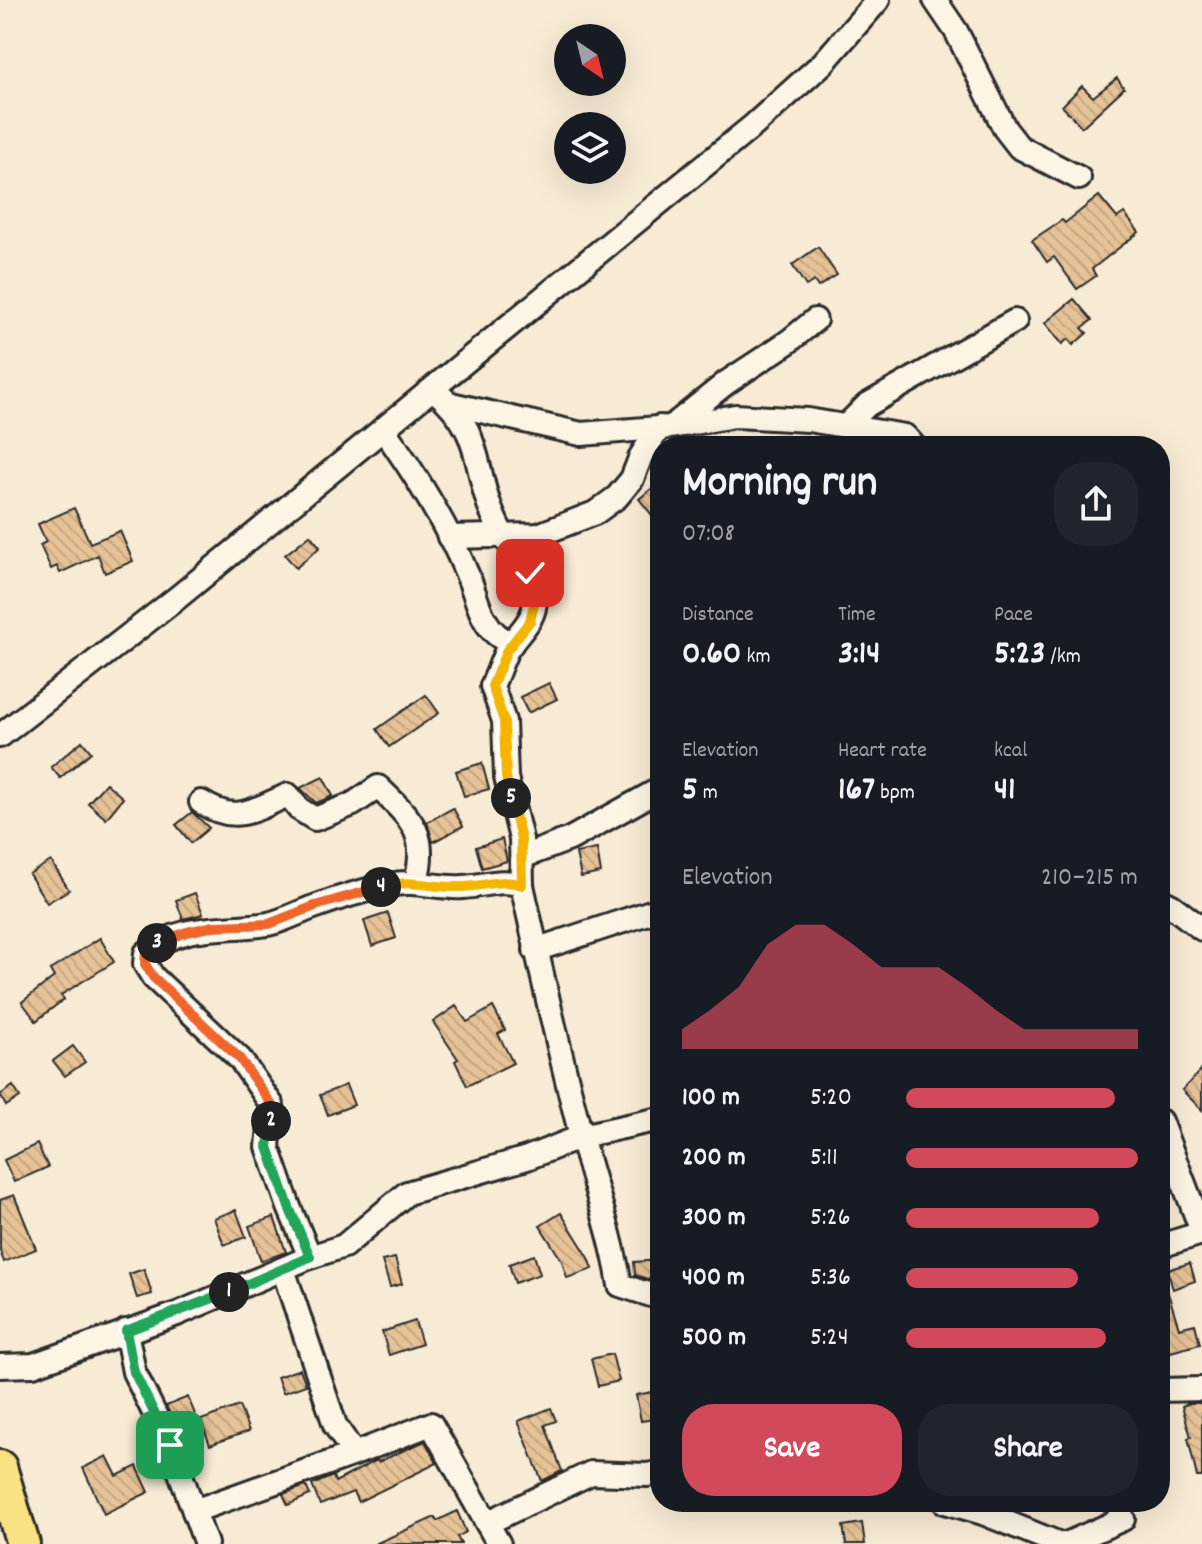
<!DOCTYPE html>
<html lang="en">
<head>
<meta charset="utf-8">
<style>
  body { margin:0; font-family:Dekko,sans-serif; background:#20242c; color:#f1f3f6; height:100vh; display:flex; flex-direction:column; font-size:30px; white-space:nowrap }
  * { box-sizing:border-box; margin:0 }
  p { font-size:26px; color:#9ea1a6 }
  .icon { flex:none; width:44px; height:44px; fill:none; stroke:currentColor; stroke-width:2; stroke-linecap:round; stroke-linejoin:round }
  .map { position:relative; flex:1; overflow:hidden }
  .details { position:absolute; left:650px; top:436px; width:520px; height:1076px; display:flex; flex-direction:column; background:#171b24; border-radius:32px; box-shadow:0 8px 32px #0002 }
  .details>* { flex:none }
  .needle { width:52px; rotate:145deg }
  .buttons { position:absolute; left:554px; top:24px; display:grid; gap:16px }
  .buttons a { display:grid; place-items:center; width:72px; height:72px; border-radius:50%; background:#171b24; box-shadow:0 8px 32px #0002; font-size:40px }
  .pin { position:absolute; display:grid; place-items:center; width:68px; height:68px; color:#fff; margin:-34px; border-radius:16px; box-shadow:0 4px 12px #0006 }
  .km { position:absolute; width:40px; height:40px; margin:-20px; border-radius:50%; background:#222; color:#fff; font-size:22px; line-height:40px; text-align:center }
  .round { display:grid; place-items:center; flex:none; width:84px; height:84px; border-radius:32px; background:#20242c }
  .summary { display:flex; align-items:center; justify-content:space-between; height:136px; padding:0 32px }
  h1 { font-size:44px; font-weight:700; line-height:60px }
  .figures { display:grid; grid-template-columns:repeat(3,1fr); gap:12px; height:136px; padding:8px 32px }
  .figures div { display:grid; align-content:center }
  .figures b { font-size:34px; font-weight:700 }
  .figures small { font-size:22px; font-weight:400 }
  .figures p { font-size:22px }
  .chart { height:224px; padding:16px 32px }
  .chart p { display:flex; justify-content:space-between }
  .chart svg { width:100%; height:144px; margin-top:8px; fill:#d1495b; opacity:.7 }
  .button { display:flex; gap:16px; margin-top:auto; padding:16px 32px }
  .button a { flex:1; height:92px; border-radius:32px; background:#d1495b; color:#fff; font-size:32px; font-weight:700; line-height:92px; text-align:center }
  .button a+a { background:#20242c; color:#f1f3f6 }
  ul { padding:0 32px; list-style:none; font-size:26px }
  li { display:grid; grid-template-columns:128px 96px 1fr; align-items:center; height:60px }
  li i { height:20px; border-radius:10px; background:#d1495b }
  .map>svg:first-child { display:block }
</style>
</head>
<body>
<div class="map">
<svg width="1202" height="1544" viewBox="0 0 1202 1544">
  <defs>
    <pattern id="building-back-hatch" width="6" height="6" patternUnits="userSpaceOnUse" patternTransform="scale(2)"><rect width="6" height="6" fill="#e6c297"/><path d="M-1 5l2 2M0 0l6 6M5-1l2 2" fill="none" stroke="#c5a782"/></pattern>
  </defs>
  <rect width="100%" height="100%" fill="#f8ebd5"/>
  <filter id="ink" filterUnits="userSpaceOnUse"><feTurbulence type="fractalNoise" baseFrequency=".0125" numOctaves="2"/><feDisplacementMap in="SourceGraphic" scale="16" xChannelSelector="R" yChannelSelector="G"/><feConvolveMatrix kernelMatrix="1 2 1 2 8 2 1 2 1" color-interpolation-filters="sRGB"/></filter>
  <g filter="url(#ink)">
    <g fill="url(#building-back-hatch)" stroke="#2b2b2b" stroke-width="2">
      <path d="M1117 78 1124 88 1082 127 1062 106 1082 86 1093 97Z"/>
      <path d="M1099 196 1117 218 1124 213 1139 232 1092 269 1096 276 1077 289 1054 257 1047 262 1032 240 1062 220 1065 223Z"/>
      <path d="M818 247 837 275 818 287 814 281 806 286 792 265Z"/>
      <path d="M1074 299 1092 320 1082 328 1087 333 1073 345 1068 339 1062 344 1045 323Z"/>
      <path d="M660 482V525L639 499Z"/>
      <path d="M74 508 90 543 120 531 133 561 105 573 98 555 60 573 57 566 51 569 40 545 46 542 38 524Z"/>
      <path d="M310 535 320 547 296 568 285 555Z"/>
      <path d="M549 683 557 699 528 713 520 697Z"/>
      <path d="M426 695 439 713 389 747 377 729Z"/>
      <path d="M82 741 91 752 60 778 51 767Z"/>
      <path d="M482 763 489 789 464 796 456 771Z"/>
      <path d="M323 777 333 796 316 803 300 788Z"/>
      <path d="M106 783 123 798 106 819 88 803Z"/>
      <path d="M453 808 463 826 433 842 427 822Z"/>
      <path d="M192 812 209 828 191 843 176 825Z"/>
      <path d="M502 839 507 861 482 868 476 847Z"/>
      <path d="M597 849 601 873 581 877 576 853Z"/>
      <path d="M51 861 69 890 47 903 29 874Z"/>
      <path d="M195 893 203 914 183 919 176 900Z"/>
      <path d="M388 913 396 938 372 946 364 921Z"/>
      <path d="M100 938 114 962 61 995 64 999 36 1021 22 1002 54 977 50 970Z"/>
      <path d="M456 1006 467 1022 493 1007 505 1030 498 1034 513 1063 467 1086 455 1061 458 1059 433 1022Z"/>
      <path d="M73 1046 85 1062 65 1076 53 1061Z"/>
      <path d="M1202 1069V1110L1182 1090Z"/>
      <path d="M346 1085 354 1105 328 1115 320 1095Z"/>
      <path d="M13 1086 20 1097 6 1106 0 1095Z"/>
      <path d="M37 1144 48 1167 14 1182 4 1160Z"/>
      <path d="M14 1195 36 1249 4 1262 0 1251V1200Z"/>
      <path d="M236 1210 246 1237 224 1245 214 1218Z"/>
      <path d="M561 1213 589 1258 593 1269 567 1278 562 1261 540 1226Z"/>
      <path d="M274 1217 286 1252 261 1261 249 1226Z"/>
      <path d="M534 1255 540 1274 515 1283 509 1264Z"/>
      <path d="M395 1258 402 1284 390 1287 382 1261Z"/>
      <path d="M660 1260V1283L635 1275 634 1262Z"/>
      <path d="M1190 1263 1195 1281 1173 1289 1167 1270Z"/>
      <path d="M144 1269 152 1294 137 1298 129 1274Z"/>
      <path d="M1163 1277 1179 1328 1195 1324 1200 1344 1163 1354 1160 1342V1278Z"/>
      <path d="M415 1321 422 1344 389 1355 382 1332Z"/>
      <path d="M612 1354 619 1381 598 1386 591 1359Z"/>
      <path d="M300 1369 306 1385 283 1393 277 1377Z"/>
      <path d="M658 1391 660 1418 641 1421 636 1395Z"/>
      <path d="M188 1397 200 1427 181 1435 166 1406Z"/>
      <path d="M1190 1403H1202V1477H1197L1188 1438 1191 1437 1182 1406Z"/>
      <path d="M239 1406 249 1431 210 1445 201 1420Z"/>
      <path d="M551 1408 556 1421 545 1425 562 1471 542 1481 518 1421Z"/>
      <path d="M425 1441 437 1463 358 1502 353 1492 320 1505 312 1485 333 1476 335 1482 377 1460 378 1462Z"/>
      <path d="M107 1456 117 1476 137 1466 149 1492 104 1514 83 1468Z"/>
      <path d="M306 1486 310 1495 288 1505 283 1494Z"/>
      <path d="M457 1511 466 1532 457 1537 461 1544H375L435 1517 437 1521Z"/>
      <path d="M862 1523 865 1544H846L843 1526Z"/>
    </g>
    <g fill="none" stroke-linecap="round" stroke-linejoin="round">
      <defs>
        <g id="minor">
          <path d="M935 0 956 31 1005 129 1019 147 1079 178"/>
          <path d="M433 389C487 433 471 470 497 524 509 550 535 568 535 599 535 623 516 633 506 652 501 663 497 675 492 686L504 721 506 777 521 839 522 885"/>
          <path d="M451 404 581 434 671 427 735 416 808 420 905 436 914 446"/>
          <path d="M675 424 726 383 788 342 815 320"/>
          <path d="M846 426 867 405 1015 321"/>
          <path d="M383 429C413 470 448 527 467 574 474 589 477 606 485 620 492 632 499 638 512 643"/>
          <path d="M449 537 538 535 595 513 617 497 632 479 641 456 660 427"/>
          <path d="M0 736 177 598 754 125 823 63 878 0"/>
          <path d="M201 802C236 825 253 810 288 795L299 809 315 819 353 804 378 787C411 819 429 833 416 881"/>
          <path d="M522 857 570 839 660 789"/>
          <path d="M1160 900 1172 906 1202 929"/>
          <path d="M535 950 660 909"/>
          <path d="M1160 1121 1202 1231"/>
          <path d="M1160 1246 1202 1233"/>
          <path d="M310 1257 289 1207 268 1147 272 1105 240 1059 153 977 145 964 146 953C181 922 225 931 268 924 283 921 299 912 314 907 338 898 365 890 390 885 415 879 438 889 463 887 484 886 501 878 522 885 541 971 560 1057 583 1143 596 1191 612 1236 620 1285L660 1298"/>
          <path d="M283 1269 335 1425 354 1454 431 1424 487 1523"/>
          <path d="M126 1331 134 1372 170 1445 206 1544"/>
          <path d="M0 1366 33 1365 177 1314 310 1257 344 1246 407 1193 527 1158 586 1135 660 1119"/>
          <path d="M1160 1390 1202 1389"/>
          <path d="M945 1502 983 1513 1060 1544"/>
          <path d="M194 1511 354 1454"/>
          <path d="M499 1544 487 1523 591 1473 648 1475 660 1472"/>
          <path d="M1066 1544 1123 1519 1117 1502"/>
        </g>
        <path id="highway" d="M0 1467 23 1544"/>
      </defs>
      <use href="#minor" stroke="#2b2b2b" stroke-width="28"/>
      <use href="#highway" stroke="#2b2b2b" stroke-width="38"/>
      <use href="#minor" stroke="#fcf5e5" stroke-width="22"/>
      <use href="#highway" stroke="#f8e281" stroke-width="32"/>
    </g>
  </g>
  <g fill="none" stroke-linecap="round" stroke-linejoin="round" filter="url(#ink)">
    <defs>
      <path id="split-1" d="M170 1445 134 1372 126 1331 229 1292"/>
      <path id="split-2" d="M229 1292 310 1257 289 1207 268 1147 271 1121"/>
      <path id="split-3" d="M157 943 146 953 145 964 153 977 240 1059 272 1105 271 1121"/>
      <path id="split-4" d="M157 943 187 932 214 926 269 924 315 906 381 887"/>
      <path id="split-5" d="M381 887C415 878 429 888 461 887 483 887 500 878 522 885L521 839 511 798"/>
      <path id="split-6" d="M511 798 506 777 504 721 492 686 507 650 530 621 535 600 530 573"/>
    </defs>
    <use href="#split-1" stroke="#fff" stroke-width="16"/>
    <use href="#split-2" stroke="#fff" stroke-width="16"/>
    <use href="#split-3" stroke="#fff" stroke-width="16"/>
    <use href="#split-4" stroke="#fff" stroke-width="16"/>
    <use href="#split-5" stroke="#fff" stroke-width="16"/>
    <use href="#split-6" stroke="#fff" stroke-width="16"/>
    <use href="#split-1" stroke="#22a559" stroke-width="10"/>
    <use href="#split-2" stroke="#22a559" stroke-width="10"/>
    <use href="#split-3" stroke="#f0652b" stroke-width="10"/>
    <use href="#split-4" stroke="#f0652b" stroke-width="10"/>
    <use href="#split-5" stroke="#f5b400" stroke-width="10"/>
    <use href="#split-6" stroke="#f5b400" stroke-width="10"/>
  </g>
</svg>
<div class="buttons">
<a><svg class="needle" viewBox="-14 -14 28 28"><path d="M0-13l5 13h-10z" fill="#e53935"/><path d="M0 13l5-13h-10z" fill="#9ea1a6"/></svg></a>
<a><svg class="icon" aria-label="layers" viewBox="0 0 24 24"><path d="M12 4l9 5-9 5-9-5zM3 14l9 5 9-5"/></svg></a>
</div>
<div class="pin" style="left:170px;top:1445px;background:#1e9e55"><svg class="icon" aria-label="arrive" viewBox="0 0 24 24"><path d="M6 21V4h12l-3 4 3 4H6"/></svg></div>
<div class="pin" style="left:530px;top:573px;background:#d93025"><svg class="icon" aria-label="check" viewBox="0 0 24 24"><path d="M5 12l5 5 9-10"/></svg></div>
<b class="km" style="left:229px;top:1292px">1</b>
<b class="km" style="left:271px;top:1121px">2</b>
<b class="km" style="left:157px;top:943px">3</b>
<b class="km" style="left:381px;top:887px">4</b>
<b class="km" style="left:511px;top:798px">5</b>
<section class="details">
<div class="summary"><div><h1>Morning run</h1><p>07:08</p></div><a class="round"><svg class="icon" aria-label="share" viewBox="0 0 24 24"><path d="M12 15V3M7 8l5-5 5 5M5 13v7h14v-7"/></svg></a></div>
<div class="figures">
<div><p>Distance</p><b>0.60<small> km</small></b></div>
<div><p>Time</p><b>3:14</b></div>
<div><p>Pace</p><b>5:23<small> /km</small></b></div>
</div>
<div class="figures">
<div><p>Elevation</p><b>5<small> m</small></b></div>
<div><p>Heart rate</p><b>167<small> bpm</small></b></div>
<div><p>kcal</p><b>41</b></div>
</div>
<div class="chart"><p><span>Elevation</span>210–215 m</p>
<svg viewBox="0 0 160 44" preserveAspectRatio="none"><path d="M0 44V38L10 32L20 25L30 12L40 6L50 6L60 12L70 19L80 19L90 19L100 25L110 32L120 38L130 38L140 38L150 38L160 38V44z"/></svg>
</div>
<ul>
<li><b>100 m</b>5:20<i style="width:90%"></i></li>
<li><b>200 m</b>5:11<i style="width:100%"></i></li>
<li><b>300 m</b>5:26<i style="width:83%"></i></li>
<li><b>400 m</b>5:36<i style="width:74%"></i></li>
<li><b>500 m</b>5:24<i style="width:86%"></i></li>
</ul>
<div class="button"><a>Save</a><a>Share</a></div>
</section>
</div>
</body>
</html>
